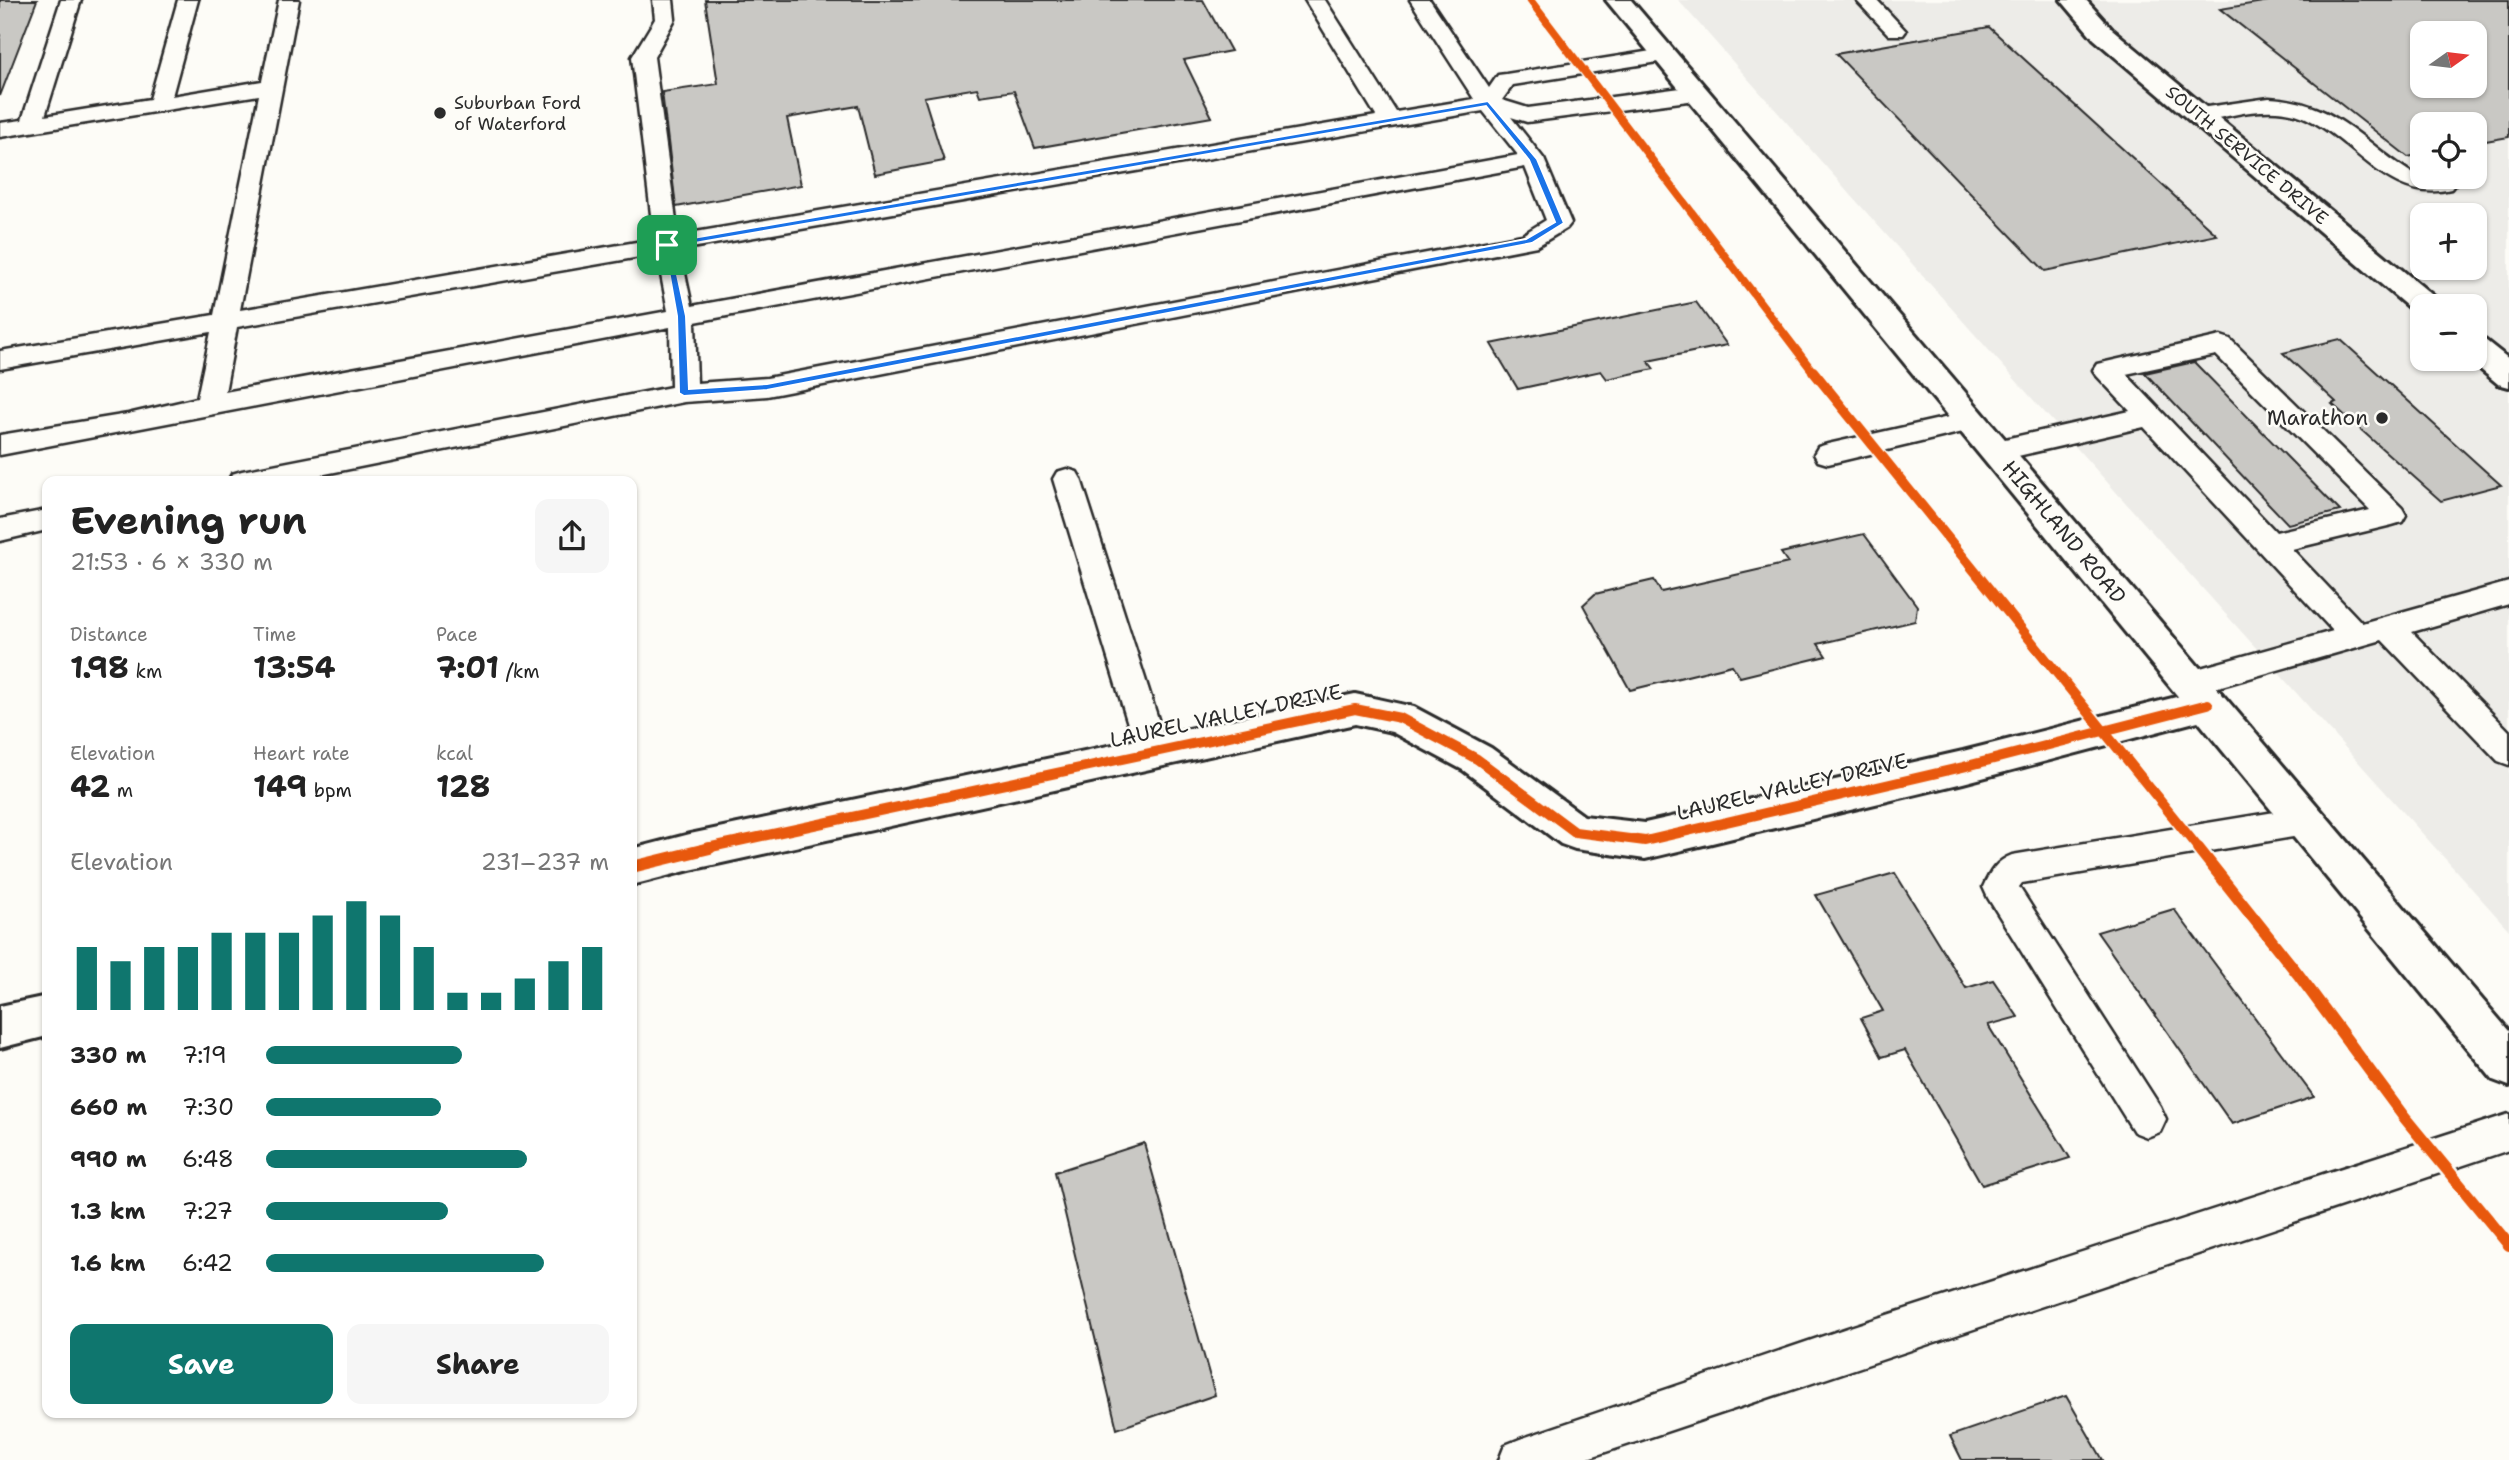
<!DOCTYPE html>
<html lang="en">
<head>
<meta charset="utf-8">
<style>
  body { margin:0; font-family:"Shantell Sans",sans-serif; background:#f6f6f6; color:#222; height:100vh; display:flex; flex-direction:column; font-size:26px; white-space:nowrap }
  * { box-sizing:border-box; margin:0 }
  p { font-size:23px; color:#767676 }
  .icon { flex:none; width:38px; height:38px; fill:none; stroke:currentColor; stroke-width:2; stroke-linecap:round; stroke-linejoin:round }
  .map { position:relative; flex:1; overflow:hidden }
  .side { position:absolute; left:42px; top:476px; width:595px; height:942px; display:flex; flex-direction:column; background:#fff; border-radius:14px; box-shadow:0 2px 5px #0004 }
  .side>* { flex:none }
  .needle { width:46px; rotate:76deg }
  .controls { position:absolute; left:2410px; top:21px; display:grid; gap:14px }
  .controls a { display:grid; place-items:center; width:77px; height:77px; border-radius:14px; background:#fff; box-shadow:0 2px 5px #0004; font-size:35px }
  .pin { position:absolute; display:grid; place-items:center; width:60px; height:60px; color:#fff; margin:-30px; border-radius:14px; box-shadow:0 4px 10px #0006 }
  .round { display:grid; place-items:center; flex:none; width:74px; height:74px; border-radius:14px; background:#f6f6f6 }
  .head { display:flex; align-items:center; justify-content:space-between; height:119px; padding:0 28px }
  h1 { font-size:38px; font-weight:700; line-height:52px }
  .metrics { display:grid; grid-template-columns:repeat(3,1fr); gap:10px; height:119px; padding:7px 28px }
  .metrics div { display:grid; align-content:center }
  .metrics b { font-size:30px; font-weight:700 }
  .metrics small { font-size:19px; font-weight:400 }
  .metrics p { font-size:19px }
  .chart { height:196px; padding:14px 28px }
  .chart p { display:flex; justify-content:space-between }
  .chart svg { width:100%; height:126px; margin-top:7px; stroke:#0f766e; stroke-width:6 }
  .button { display:flex; gap:14px; margin-top:auto; padding:14px 28px }
  .button a { flex:1; height:80px; border-radius:14px; background:#0f766e; color:#fff; font-size:28px; font-weight:700; line-height:80px; text-align:center }
  .button a+a { background:#f6f6f6; color:#222 }
  ul { padding:0 28px; list-style:none; font-size:23px }
  li { display:grid; grid-template-columns:112px 84px 1fr; align-items:center; height:52px }
  li i { height:18px; border-radius:9px; background:#0f766e }
  .map>svg:first-child { display:block }
</style>
</head>
<body>
<div class="map">
<svg width="2509" height="1460" viewBox="0 0 2509 1460">
  <rect width="100%" height="100%" fill="#fdfcf7"/>
  <filter id="ink" filterUnits="userSpaceOnUse"><feTurbulence type="fractalNoise" baseFrequency=".0143" numOctaves="2"/><feDisplacementMap in="SourceGraphic" scale="14" xChannelSelector="R" yChannelSelector="G"/><feConvolveMatrix kernelMatrix="1 2 1 2 8 2 1 2 1" color-interpolation-filters="sRGB"/></filter>
  <g filter="url(#ink)">
    <path fill="#edece8" fill-rule="evenodd" d="M1678 0H2509V930L1977 337ZM2422 33H2474V86H2422ZM2422 124H2474V177H2422ZM2422 215H2474V268H2422ZM2422 306H2474V359H2422Z"/>
    <g fill="#c9c8c4" stroke="#2b2b2b" stroke-width="2" fill-rule="evenodd">
      <path d="M0 0H37L0 96Z"/>
      <path d="M705 0H1203L1231 51 1184 60 1212 117 1035 148 1014 91 980 96 977 88 924 97 944 161 875 174 858 106 787 118 801 185 676 207 662 92 718 84Z"/>
      <path d="M2275 0H2509V137L2474 143V124H2422V154L2408 157 2220 9ZM2422 33H2474V86H2422Z"/>
      <path d="M1989 27 2217 235 2045 271 1836 54Z"/>
      <path d="M1696 302 1727 345 1648 361 1654 369 1607 379 1601 371 1518 389 1491 344Z"/>
      <path d="M2340 339 2482 468 2501 485 2441 501 2332 404 2336 402 2283 353Z"/>
      <path d="M2194 362 2340 511 2288 524 2145 373Z"/>
      <path d="M1864 534 1917 606 1915 621 1818 644 1826 656 1740 677 1732 665 1630 690 1583 605 1595 594 1654 580 1661 592 1788 563 1781 553Z"/>
      <path d="M1895 873 1966 988 1993 980 2018 1017 1988 1025 2070 1158 1982 1185 1905 1050 1882 1057 1861 1018 1883 1011 1816 895Z"/>
      <path d="M2174 909 2314 1097 2232 1124 2097 932Z"/>
      <path d="M1144 1143 1215 1395 1117 1429 1055 1172Z"/>
      <path d="M2066 1396 2103 1460H1962L1950 1436Z"/>
    </g>
    <g fill="none" stroke-linecap="round" stroke-linejoin="round">
      <defs>
        <g id="service">
          <path d="M61 0H81L45 116 150 99 178 0H198L172 96 262 81 279 0H299L240 310 654 239 632 57 655 19 653 0H673L675 19 654 57 678 235 1376 116 1305 0H1325L1396 112 1474 99 1410 0H1430L1489 88 1498 75 1506 74 1664 49 1671 51 1675 55 1671 59 1664 61 1513 85 1502 100 1528 108 1696 86 1704 88 1707 93 1704 98 1696 100 1527 122 1511 117 1544 159 1571 223 1567 228 1537 246 767 396 684 402 290 481H228L232 474 242 471 671 387 670 327 0 455V435L128 414 197 398 211 332 0 369V351L214 315 259 95 0 137V123L22 120ZM1483 111 1518 155 692 306 680 250ZM1525 167 1546 220 1522 235 767 378 697 383 695 322ZM657 254 668 311 225 392 237 327Z"/>
          <path d="M1856 0H1877L1906 31 1903 35H1889Z"/>
          <path d="M2269 98C2338 101 2363 144 2417 176 2429 180 2440 176 2451 179L2455 184 2451 189C2388 205 2354 137 2301 116 2270 104 2232 115 2200 122L2192 120 2189 115 2192 110 2200 108Z"/>
          <path d="M2221 336 2230 339 2402 508 2406 515 2402 522 2392 525 2292 549 2362 623 2509 582V604L2412 632 2509 731V765L2498 761 2382 640 2190 695 2179 692 2175 683 2179 674 2333 631 2144 427 1996 461 1986 458 1982 451 1986 444 1996 441 2130 411 2097 376 2093 370 2097 364ZM2216 355 2370 510 2276 532 2126 374Z"/>
          <path d="M1971 412 1980 414 1984 421 1980 428 1828 464 1818 461 1814 454 1818 447 1828 444Z"/>
          <path d="M1067 469 1077 472 1081 479 1168 750 1163 759 1152 763 1141 759 1136 750 1053 479 1057 472Z"/>
          <path d="M47 510V530L0 541V519Z"/>
          <path d="M2305 807 2317 811 2321 821 2317 831 2305 835 2022 883 2019 887 2160 1106 2166 1119 2160 1132 2147 1137 2134 1132 1988 898 1983 887C1990 872 1996 861 2012 855Z"/>
          <path d="M2509 1114V1150L1582 1460H1499L1505 1445 1520 1439 1847 1328Z"/>
        </g>
        <g id="minor">
          <path d="M2061 0H2086L2112 29 2437 299 2441 306H2422V315L2415 313 2094 39Z"/>
          <path d="M2474 337 2485 340 2509 359V387L2498 384 2468 359H2474Z"/>
          <path d="M2208 689 2221 693 2227 704 2221 715 1963 783 1645 859 1575 849 1561 844 1463 770 1392 732 1355 724 690 870 632 885V849L690 834 1355 694 1414 707 1491 748 1584 816 1645 823 1963 751Z"/>
          <path d="M47 996V1036L0 1048V1006Z"/>
        </g>
        <path id="trunk" d="M1606 0H1631L2509 1031V1086L2493 1080Z"/>
      </defs>
      <use href="#service" stroke="#2b2b2b" stroke-width="5"/>
      <use href="#minor" stroke="#2b2b2b" stroke-width="6"/>
      <use href="#trunk" stroke="#2b2b2b" stroke-width="6"/>
      <use href="#service" fill="#fdfcf7" fill-rule="evenodd"/>
      <use href="#minor" fill="#fdfcf7" fill-rule="evenodd"/>
      <use href="#trunk" fill="#fdfcf7" fill-rule="evenodd"/>
      <defs>
        <path id="cycleway-far2" d="M1530 0 1814 373"/>
        <g id="cycleway-far1">
          <path d="M1813 371 2199 849"/>
          <path d="M702 849 1355 709 1400 718 1477 759 1575 832 1645 841 1963 767 2208 704"/>
        </g>
        <g id="cycleway">
          <path d="M2198 848 2298 974 2404 1117 2509 1245"/>
          <path d="M632 867 710 848"/>
        </g>
      </defs>
      <use href="#cycleway-far2" stroke="#fdfcf7" stroke-width="11"/>
      <use href="#cycleway-far1" stroke="#fdfcf7" stroke-width="14"/>
      <use href="#cycleway" stroke="#fdfcf7" stroke-width="17"/>
      <use href="#cycleway-far2" stroke="#e8590c" stroke-width="8"/>
      <use href="#cycleway-far1" stroke="#e8590c" stroke-width="10"/>
      <use href="#cycleway" stroke="#e8590c" stroke-width="12"/>
    </g>
  </g>
  <path fill="#1a73e8" stroke="#fff" stroke-width="2" fill-rule="evenodd" d="M1488 101 1537 159 1564 223 1532 243 767 390 684 396 679 393 677 316 664 243ZM1486 106 1529 160 1555 222 1526 239 767 384 689 389 686 316 671 247Z"/>
  <g fill="#2b2b2b" stroke="#fdfcf7" stroke-width="2.5">
    <circle cx="440" cy="113" r="7"/>
    <circle cx="2382" cy="418" r="7"/>
  </g>
  <g text-anchor="middle" stroke-width="5" stroke-linejoin="round" paint-order="stroke">
    <g font-size="18" fill="#2b2b2b" stroke="#fdfcf7" text-anchor="start">
      <text x="454" y="109">Suburban Ford<tspan x="454" dy="21">of Waterford</tspan></text>
    </g>
    <g font-size="18" fill="#2b2b2b" stroke="#fdfcf7">
      <text transform="translate(2247 155) rotate(40)" y="6">SOUTH SERVICE DRIVE</text>
    </g>
    <g font-size="21" fill="#2b2b2b" stroke="#fdfcf7" text-anchor="end">
      <text x="2368" y="425">Marathon</text>
    </g>
    <g font-size="21" fill="#2b2b2b" stroke="#fdfcf7">
      <text transform="translate(2064 532) rotate(50)" y="7">HIGHLAND ROAD</text>
      <text transform="translate(1226 716) rotate(-12)" y="7">LAUREL VALLEY DRIVE</text>
      <text transform="translate(1792 787) rotate(-13)" y="7">LAUREL VALLEY DRIVE</text>
    </g>
  </g>
</svg>
<div class="controls">
<a><svg class="needle" viewBox="-14 -14 28 28"><path d="M0-13l5 13h-10z" fill="#e53935"/><path d="M0 13l5-13h-10z" fill="#767676"/></svg></a>
<a><svg class="icon" aria-label="locate" viewBox="0 0 24 24"><circle cx="12" cy="12" r="6"/><path d="M12 2v4M12 18v4M2 12h4M18 12h4"/></svg></a>
<a>+</a>
<a>−</a>
</div>
<div class="pin" style="left:667px;top:245px;background:#1e9e55"><svg class="icon" aria-label="arrive" viewBox="0 0 24 24"><path d="M6 21V4h12l-3 4 3 4H6"/></svg></div>
<section class="side">
<div class="head"><div><h1>Evening run</h1><p>21:53 · 6 × 330 m</p></div><a class="round"><svg class="icon" aria-label="share" viewBox="0 0 24 24"><path d="M12 15V3M7 8l5-5 5 5M5 13v7h14v-7"/></svg></a></div>
<div class="metrics">
<div><p>Distance</p><b>1.98<small> km</small></b></div>
<div><p>Time</p><b>13:54</b></div>
<div><p>Pace</p><b>7:01<small> /km</small></b></div>
</div>
<div class="metrics">
<div><p>Elevation</p><b>42<small> m</small></b></div>
<div><p>Heart rate</p><b>149<small> bpm</small></b></div>
<div><p>kcal</p><b>128</b></div>
</div>
<div class="chart"><p><span>Elevation</span>231–237 m</p>
<svg viewBox="0 0 160 44" preserveAspectRatio="none"><path d="M5 44V22M15 44V27M25 44V22M35 44V22M45 44V17M55 44V17M65 44V17M75 44V11M85 44V6M95 44V11M105 44V22M115 44V38M125 44V38M135 44V33M145 44V27M155 44V22"/></svg>
</div>
<ul>
<li><b>330 m</b>7:19<i style="width:57%"></i></li>
<li><b>660 m</b>7:30<i style="width:51%"></i></li>
<li><b>990 m</b>6:48<i style="width:76%"></i></li>
<li><b>1.3 km</b>7:27<i style="width:53%"></i></li>
<li><b>1.6 km</b>6:42<i style="width:81%"></i></li>
</ul>
<div class="button"><a>Save</a><a>Share</a></div>
</section>
</div>
</body>
</html>
